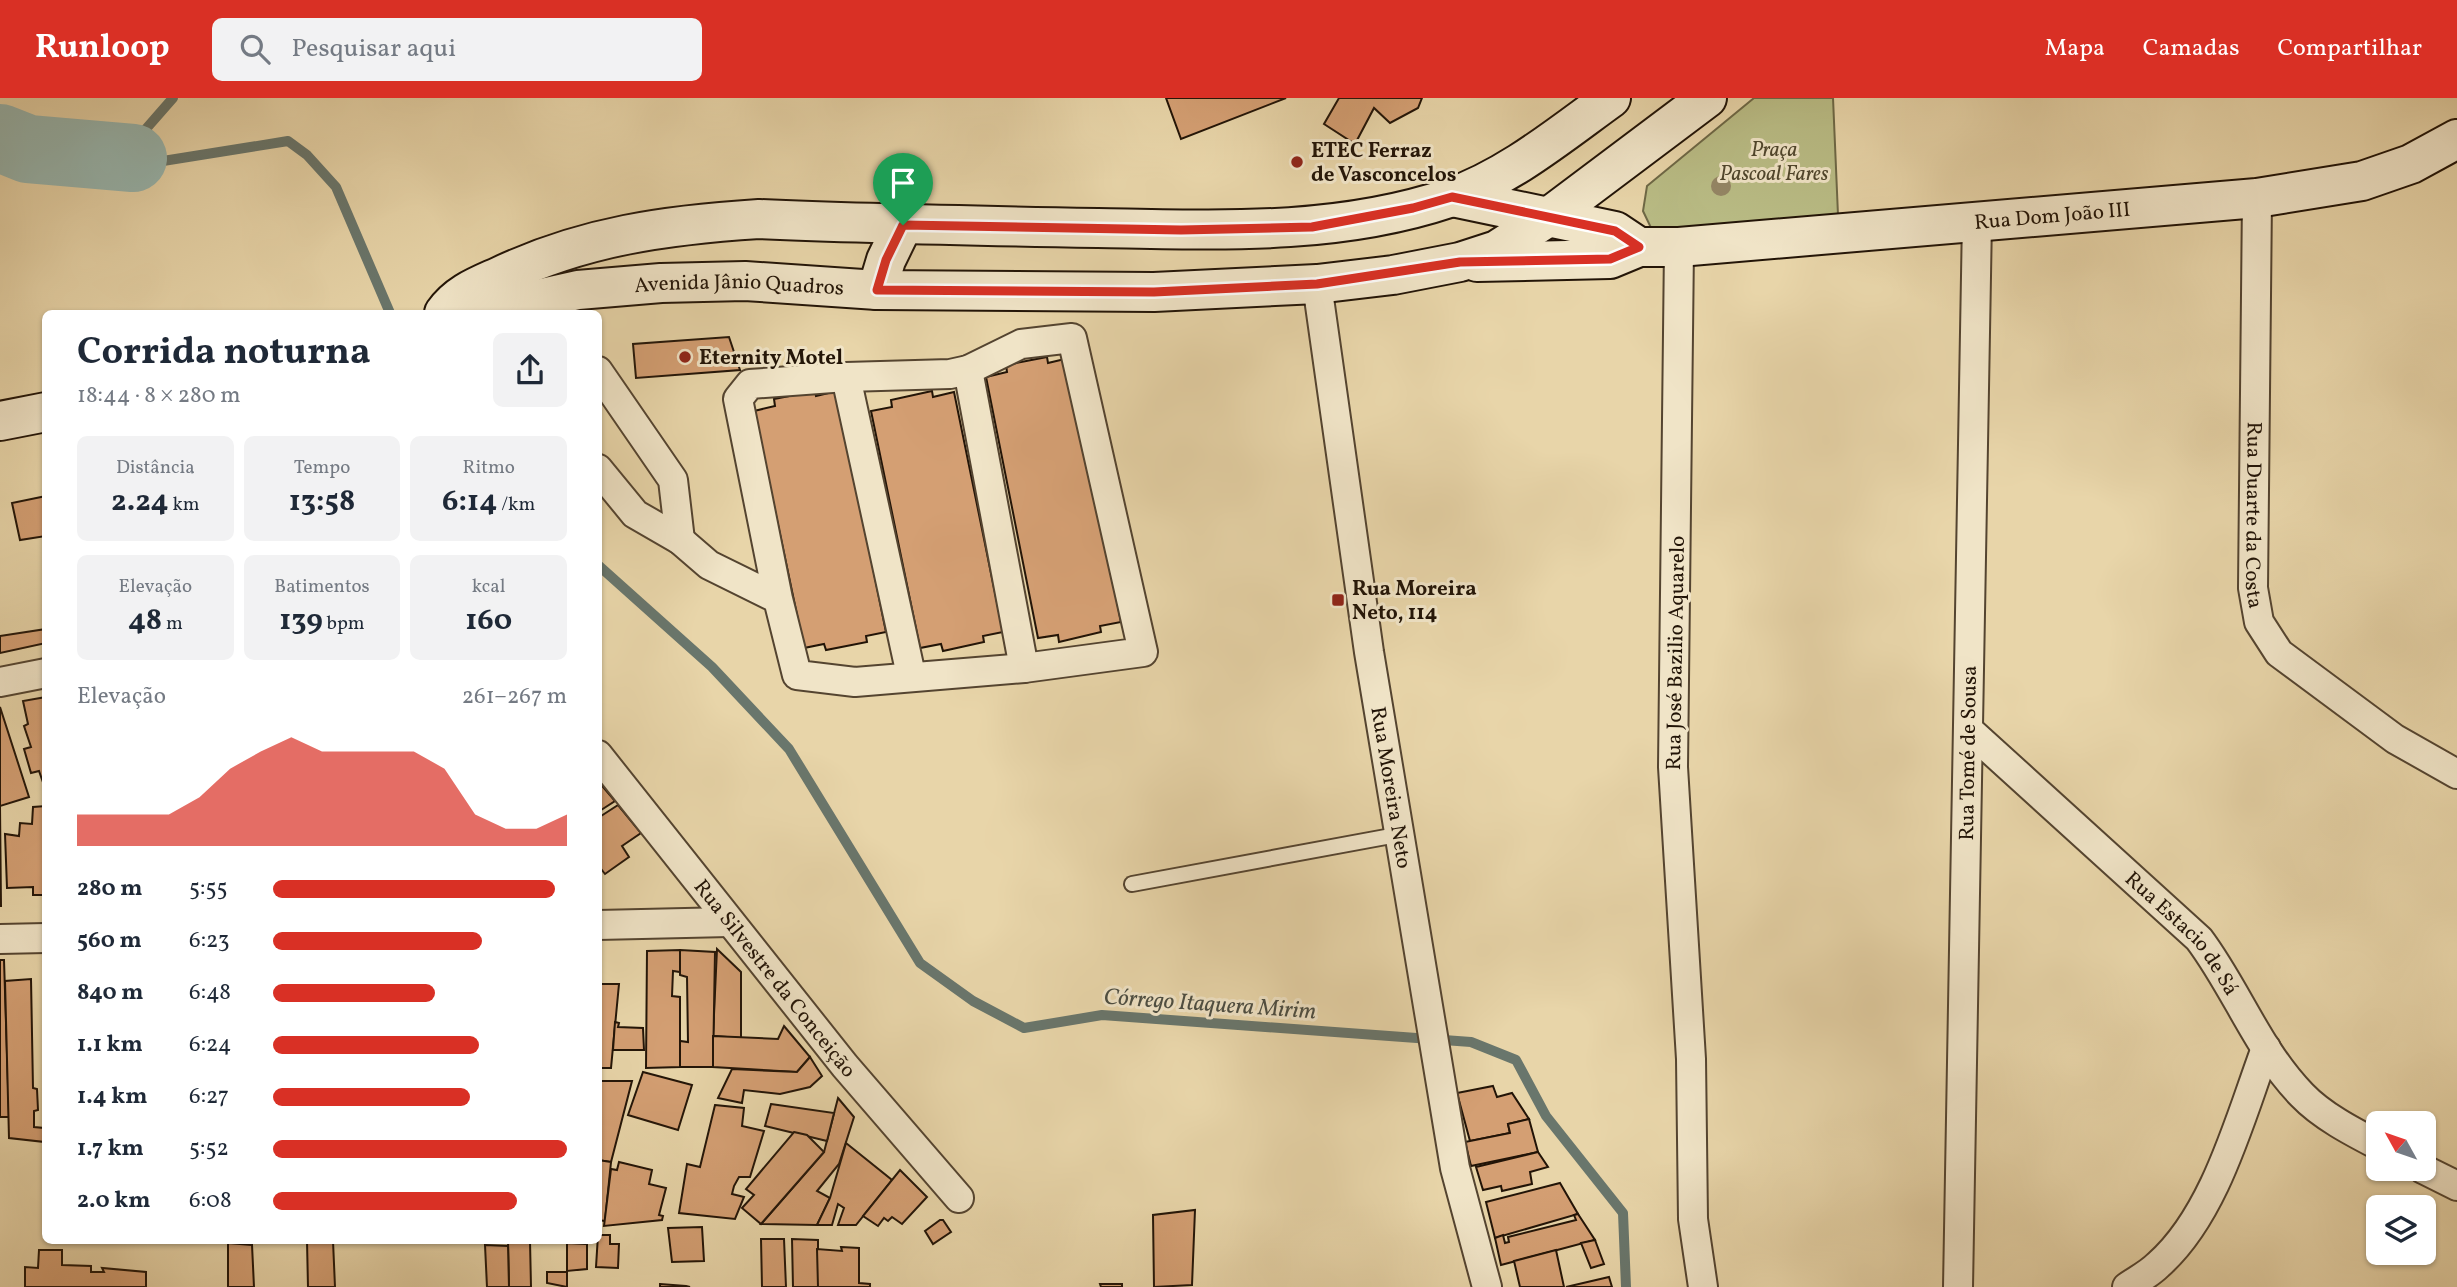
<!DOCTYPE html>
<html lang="pt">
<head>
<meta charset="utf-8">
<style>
  body { margin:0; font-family:Vollkorn,serif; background:#f2f2f3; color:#1f2937; height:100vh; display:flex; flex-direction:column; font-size:26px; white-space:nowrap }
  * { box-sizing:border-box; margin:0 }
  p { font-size:23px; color:#747a83 }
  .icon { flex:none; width:38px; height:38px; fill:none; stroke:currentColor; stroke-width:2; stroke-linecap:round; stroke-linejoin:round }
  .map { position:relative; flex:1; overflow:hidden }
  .drawer { position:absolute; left:42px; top:212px; width:560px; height:934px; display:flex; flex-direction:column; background:#fff; border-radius:10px; box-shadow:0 2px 5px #0004 }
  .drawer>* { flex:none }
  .needle { width:46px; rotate:310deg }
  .controls { position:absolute; left:2366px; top:1013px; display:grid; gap:14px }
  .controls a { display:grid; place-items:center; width:70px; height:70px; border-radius:10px; background:#fff; box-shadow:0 2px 5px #0004; font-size:35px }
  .pin { position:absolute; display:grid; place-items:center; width:60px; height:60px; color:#fff; margin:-72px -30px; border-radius:50% 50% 50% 0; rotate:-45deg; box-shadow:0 0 7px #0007 }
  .pin .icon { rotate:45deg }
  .round { display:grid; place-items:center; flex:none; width:74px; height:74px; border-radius:10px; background:#f2f2f3 }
  .head { display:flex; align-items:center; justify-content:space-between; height:119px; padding:0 35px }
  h1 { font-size:38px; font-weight:700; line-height:52px }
  .figures { display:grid; grid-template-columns:repeat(3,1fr); gap:10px; height:119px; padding:7px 35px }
  .figures div { display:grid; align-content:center; border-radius:10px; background:#f2f2f3; text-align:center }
  .figures b { font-size:30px; font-weight:700 }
  .figures small { font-size:19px; font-weight:400 }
  .figures p { font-size:19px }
  .chart { height:196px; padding:14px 35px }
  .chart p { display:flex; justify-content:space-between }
  .chart svg { width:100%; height:126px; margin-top:7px; fill:#d93025; opacity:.7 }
  ul { padding:0 35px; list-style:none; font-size:23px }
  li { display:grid; grid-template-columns:112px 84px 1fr; align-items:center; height:52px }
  li i { height:18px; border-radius:9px; background:#d93025 }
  header { display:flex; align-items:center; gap:42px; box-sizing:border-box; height:98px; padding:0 35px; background:#d93025; color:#fff }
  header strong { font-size:33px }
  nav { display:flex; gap:38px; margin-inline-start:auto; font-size:24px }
  .search { width:490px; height:63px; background:#f2f2f3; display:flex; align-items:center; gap:18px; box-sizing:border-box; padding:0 24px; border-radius:10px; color:#747a83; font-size:26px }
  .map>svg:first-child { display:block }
</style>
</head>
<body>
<header>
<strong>Runloop</strong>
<div class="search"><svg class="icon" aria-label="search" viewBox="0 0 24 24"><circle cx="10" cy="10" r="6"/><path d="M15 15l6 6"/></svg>Pesquisar aqui</div>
<nav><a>Mapa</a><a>Camadas</a><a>Compartilhar</a></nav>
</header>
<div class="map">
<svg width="2457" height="1189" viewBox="0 0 2457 1189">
  <rect width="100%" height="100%" fill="#e8d5a9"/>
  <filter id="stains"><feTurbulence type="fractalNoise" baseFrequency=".00286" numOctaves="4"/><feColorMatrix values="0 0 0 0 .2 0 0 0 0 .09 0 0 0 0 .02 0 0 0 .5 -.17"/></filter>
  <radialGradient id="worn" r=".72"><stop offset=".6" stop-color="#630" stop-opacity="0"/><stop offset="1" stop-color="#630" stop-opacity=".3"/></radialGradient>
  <path fill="#b9bc85" stroke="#6e6846" stroke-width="2" d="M1754 0H1833L1838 117 1653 134 1643 113 1647 88Z"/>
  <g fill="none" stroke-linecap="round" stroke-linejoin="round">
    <g stroke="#69766c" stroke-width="10">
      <path d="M173 0 145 32 133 60 163 63 288 43 307 57 336 89 390 215"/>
      <path d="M598 467 712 569 789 651 920 865 973 903 1024 930 1102 917 1471 944 1516 962 1546 1018 1623 1115 1626 1189"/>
    </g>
    <path stroke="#98b7b0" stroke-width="68" d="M0 40 28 51 133 60"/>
  </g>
  <g fill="#d49f73" stroke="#221407" stroke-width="2">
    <path d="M1166 0H1286L1181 41Z"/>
    <path d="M1422 0 1418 10 1390 25 1374 10 1355 46 1324 26 1339 0Z"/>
    <path d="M729 239 740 272 636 280 633 246Z"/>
    <path d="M1047 259 1048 265 1069 260 1121 524 1100 528 1101 534 1059 544 1058 537 1038 540 986 279 1007 274 1006 267Z"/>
    <path d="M815 293 816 298 837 293 886 534 866 538 867 544 826 552 824 546 804 550 754 313 775 308 774 301Z"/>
    <path d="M932 293 933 299 954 294 1003 534 983 538 984 544 943 553 941 546 920 550 871 313 892 309 891 302Z"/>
    <path d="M46 398V438L20 442 12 405Z"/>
    <path d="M46 531V545L0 555V538Z"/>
    <path d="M46 599V693L39 673 31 675 24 651 31 649 24 628 28 626 23 603Z"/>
    <path d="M0 609 29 699 0 708Z"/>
    <path d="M598 683 615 703 598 714Z"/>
    <path d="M618 707 641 735 622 748 629 759 605 776 598 767V720Z"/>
    <path d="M0 708 1 808H0Z"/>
    <path d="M46 708V797H33V789L7 790 5 736 19 738 20 725 32 726 33 709Z"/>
    <path d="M717 851 741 874V940L713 938Z"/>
    <path d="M680 852V874L673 873 672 898 680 899V969L646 970 647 853Z"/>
    <path d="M680 852 715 854 713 969H680V943L688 944 687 879 680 877Z"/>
    <path d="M0 862H4L9 1019H0Z"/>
    <path d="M31 881 33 990 37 991 38 1012 34 1013V1029L44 1030 45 1044 9 1040 5 883Z"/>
    <path d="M598 886H619L611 970H598Z"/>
    <path d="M615 924 619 925 618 929 643 930 644 952H613Z"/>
    <path d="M784 928 810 959 797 974 713 969V938L778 941Z"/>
    <path d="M810 959 822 978 810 989 780 996 744 992 742 1005 718 1000 732 971 797 974Z"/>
    <path d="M643 974 692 987 678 1032 628 1017Z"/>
    <path d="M598 983H632L611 1064 598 1062Z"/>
    <path d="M1493 988 1497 999 1512 995 1529 1021 1508 1026 1510 1035 1470 1043 1457 995Z"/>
    <path d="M838 1000 854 1019 839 1066 817 1093 830 1100 817 1127 761 1126 824 1054Z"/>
    <path d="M771 1006 834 1015 827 1043 765 1028Z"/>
    <path d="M715 1007 744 1010 742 1028 764 1033 750 1079H739L734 1088 732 1096 744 1099 735 1121 679 1115 687 1066 700 1069Z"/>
    <path d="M1529 1021 1538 1054 1471 1068 1465 1044 1510 1035 1508 1026Z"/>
    <path d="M794 1034 807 1037 824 1054 761 1126 742 1110 754 1097 746 1091Z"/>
    <path d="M846 1045 892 1082 856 1127H838L844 1110 838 1106 832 1127H817L830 1100Z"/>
    <path d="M1538 1054 1548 1069 1530 1074 1532 1086 1502 1093 1501 1088 1483 1092 1476 1069Z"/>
    <path d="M598 1062 611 1064 605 1123 598 1122Z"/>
    <path d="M619 1064 652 1072 649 1086 666 1090 659 1117 663 1118 662 1122 604 1128 611 1071 617 1072Z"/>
    <path d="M900 1072 927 1099 902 1126 892 1119 888 1123 884 1120 878 1128 863 1118Z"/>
    <path d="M1560 1085 1578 1116 1495 1140 1486 1104Z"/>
    <path d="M1195 1112 1192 1187 1154 1189 1153 1117Z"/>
    <path d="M1578 1116 1595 1142 1501 1167 1495 1140 1503 1137 1505 1145 1509 1144 1508 1139 1576 1122 1574 1117Z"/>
    <path d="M940 1122H943L951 1134 933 1146 925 1133Z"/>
    <path d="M702 1129 704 1163 672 1164 668 1130Z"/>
    <path d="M598 1137H610V1146H619L618 1170 596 1169Z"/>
    <path d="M761 1141H784L786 1189H762Z"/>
    <path d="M792 1141 818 1142V1189H793Z"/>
    <path d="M1595 1142 1604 1166 1591 1170 1581 1145Z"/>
    <path d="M307 1143H333L335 1189H308Z"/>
    <path d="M508 1143H530L531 1189H509Z"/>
    <path d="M228 1145 252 1147 254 1189H228Z"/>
    <path d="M567 1145 587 1146V1171L567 1173Z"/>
    <path d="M485 1147 508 1148 509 1189H487Z"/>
    <path d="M841 1149 859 1150V1185L870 1186V1189H818L817 1151 842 1153Z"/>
    <path d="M39 1152H62V1167L91 1168V1174H104L102 1170 146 1174V1189H25V1169L38 1170Z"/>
    <path d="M1556 1152 1564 1189H1520L1514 1163Z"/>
    <path d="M547 1174H567V1189L547 1185Z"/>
    <path d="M1609 1179 1612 1189H1566Z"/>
    <path d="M660 1186 686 1188 690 1189H660Z"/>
    <path d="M1100 1186H1122V1189H1101Z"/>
  </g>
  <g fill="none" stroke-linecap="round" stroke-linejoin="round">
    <defs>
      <path id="lane" d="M1132 786 1402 736"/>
      <g id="street">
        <path id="s1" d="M2257 100 2253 490 2259 524 2279 555 2395 641 2457 676"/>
        <path d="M1679 149 1673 669 1691 961 1693 1121 1703 1189"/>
        <path id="s2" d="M1317 186 1369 554 1455 1070 1487 1189"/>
        <path d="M968 272 1024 570"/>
        <path d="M598 273 673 382 680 442"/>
        <path d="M846 279 911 577"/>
        <path d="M598 371 635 416 680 442 709 467 778 501 797 577 855 584 1024 570 1143 554 1072 240 1021 246 968 272 950 276 846 279 750 286 738 301 778 501"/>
        <path d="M0 584 46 575"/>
        <path id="s3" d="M1970 633 2199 841C2236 890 2258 952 2302 997 2322 1018 2353 1034 2378 1047"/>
        <path id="s4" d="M598 657 845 968 959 1100"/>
        <path d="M598 827 729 824"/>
        <path d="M0 841 46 840"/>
        <path d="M2423 1071 2457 1088"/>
        <path id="s5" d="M1958 1189 1977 122"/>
        <path d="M2127 1189C2137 1182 2149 1176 2158 1167 2215 1117 2240 1020 2266 950"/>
      </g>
      <g id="secondary">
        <path d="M1452 99 1615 133 1639 149"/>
        <path id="s6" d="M1477 164 1610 161 1639 149H1679L2257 100 2362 83 2411 66 2457 41"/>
        <path d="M877 192 886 162 903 127"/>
        <path d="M444 215C458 195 478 188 500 178 585 138 666 127 759 121 872 126 985 128 1098 130 1215 132 1336 138 1449 100 1508 80 1561 36 1611 0"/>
        <path id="s7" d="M476 215 578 192 661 185 745 183 877 192 1154 194 1317 186 1393 177 1460 164 1497 152 1550 118 1707 0"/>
        <path d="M0 323 46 314"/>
      </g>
    </defs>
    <use href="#lane" stroke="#544430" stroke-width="18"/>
    <use href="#street" stroke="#544430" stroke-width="32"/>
    <use href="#secondary" stroke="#221407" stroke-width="42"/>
    <use href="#lane" stroke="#f0e4c7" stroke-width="14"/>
    <use href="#street" stroke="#f0e4c7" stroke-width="28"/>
    <use href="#secondary" stroke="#f0e4c7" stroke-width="38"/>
  </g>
  <circle fill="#948665" cx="1721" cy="88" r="10"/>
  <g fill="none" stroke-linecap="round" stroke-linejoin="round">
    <defs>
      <path id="route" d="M1452 99 1615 133 1639 149 1610 161 1460 164 1317 186 1154 194 877 192 886 162 903 127 1181 132 1312 129 1413 110Z"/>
    </defs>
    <use href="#route" stroke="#fff" stroke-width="14"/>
    <use href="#route" stroke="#d93025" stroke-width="9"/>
  </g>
  <g fill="#8f2418" stroke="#f0e4c7" stroke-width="2.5">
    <circle cx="1297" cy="64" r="7"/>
    <circle cx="685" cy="259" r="7"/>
    <rect x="1331" y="495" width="14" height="14" rx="3.5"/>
  </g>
  <g text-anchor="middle" stroke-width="6" stroke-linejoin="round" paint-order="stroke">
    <g font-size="21" font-style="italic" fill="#4f462d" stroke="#f0e4c7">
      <text x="1774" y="58">Praça<tspan x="1774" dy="24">Pascoal Fares</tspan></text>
    </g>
    <g font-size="21" font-weight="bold" fill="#221407" stroke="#f0e4c7" text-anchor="start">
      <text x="1311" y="59">ETEC Ferraz<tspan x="1311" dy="24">de Vasconcelos</tspan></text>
      <text x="699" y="266">Eternity Motel</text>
      <text x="1352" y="497">Rua Moreira<tspan x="1352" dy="24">Neto, 114</tspan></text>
    </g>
    <g font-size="21" fill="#221407" stroke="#f0e4c7">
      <text dy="7" stroke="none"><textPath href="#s6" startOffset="579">Rua Dom João III</textPath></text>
      <text dy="7" stroke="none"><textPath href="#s7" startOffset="266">Avenida Jânio Quadros</textPath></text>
      <text dy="7" stroke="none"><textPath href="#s1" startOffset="317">Rua Duarte da Costa</textPath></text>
      <text transform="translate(1675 555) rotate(-89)" y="7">Rua José Bazilio Aquarelo</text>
      <text dy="7" stroke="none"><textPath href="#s5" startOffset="534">Rua Tomé de Sousa</textPath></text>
      <text dy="7" stroke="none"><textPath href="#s2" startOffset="509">Rua Moreira Neto</textPath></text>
      <text dy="7" stroke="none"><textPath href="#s3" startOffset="294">Rua Estacio de Sá</textPath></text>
      <text dy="7" stroke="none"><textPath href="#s4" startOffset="285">Rua Silvestre da Conceição</textPath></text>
    </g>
    <g font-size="23" font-style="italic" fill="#4b4d42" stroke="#f0e4c7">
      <text transform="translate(1210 905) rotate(4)" y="8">Córrego Itaquera Mirim</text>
    </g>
  </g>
  <rect width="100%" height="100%" filter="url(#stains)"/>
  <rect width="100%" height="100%" fill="url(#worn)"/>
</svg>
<div class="controls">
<a><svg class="needle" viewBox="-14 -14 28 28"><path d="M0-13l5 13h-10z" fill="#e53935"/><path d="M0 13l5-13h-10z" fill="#747a83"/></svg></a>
<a><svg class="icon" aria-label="layers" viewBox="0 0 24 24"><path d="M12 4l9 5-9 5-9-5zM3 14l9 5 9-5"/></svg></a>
</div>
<div class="pin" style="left:903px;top:127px;background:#1e9e55"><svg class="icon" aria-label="arrive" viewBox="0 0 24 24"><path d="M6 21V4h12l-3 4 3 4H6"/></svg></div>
<section class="drawer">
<div class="head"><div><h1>Corrida noturna</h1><p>18:44 · 8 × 280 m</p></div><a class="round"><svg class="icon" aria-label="share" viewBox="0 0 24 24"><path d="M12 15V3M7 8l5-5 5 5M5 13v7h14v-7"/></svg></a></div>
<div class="figures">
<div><p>Distância</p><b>2.24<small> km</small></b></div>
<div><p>Tempo</p><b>13:58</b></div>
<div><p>Ritmo</p><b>6:14<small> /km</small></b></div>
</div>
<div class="figures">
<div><p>Elevação</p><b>48<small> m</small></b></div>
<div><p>Batimentos</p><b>139<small> bpm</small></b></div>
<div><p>kcal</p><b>160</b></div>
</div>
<div class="chart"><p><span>Elevação</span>261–267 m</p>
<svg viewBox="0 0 160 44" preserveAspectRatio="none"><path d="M0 44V33L10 33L20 33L30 33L40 27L50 17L60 11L70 6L80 11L90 11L100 11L110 11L120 17L130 33L140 38L150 38L160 33V44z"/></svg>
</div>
<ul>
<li><b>280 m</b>5:55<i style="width:96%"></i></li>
<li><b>560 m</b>6:23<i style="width:71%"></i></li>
<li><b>840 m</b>6:48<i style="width:55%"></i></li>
<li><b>1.1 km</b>6:24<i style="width:70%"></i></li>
<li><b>1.4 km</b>6:27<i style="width:67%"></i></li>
<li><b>1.7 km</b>5:52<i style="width:100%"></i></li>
<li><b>2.0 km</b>6:08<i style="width:83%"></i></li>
</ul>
</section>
</div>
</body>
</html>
